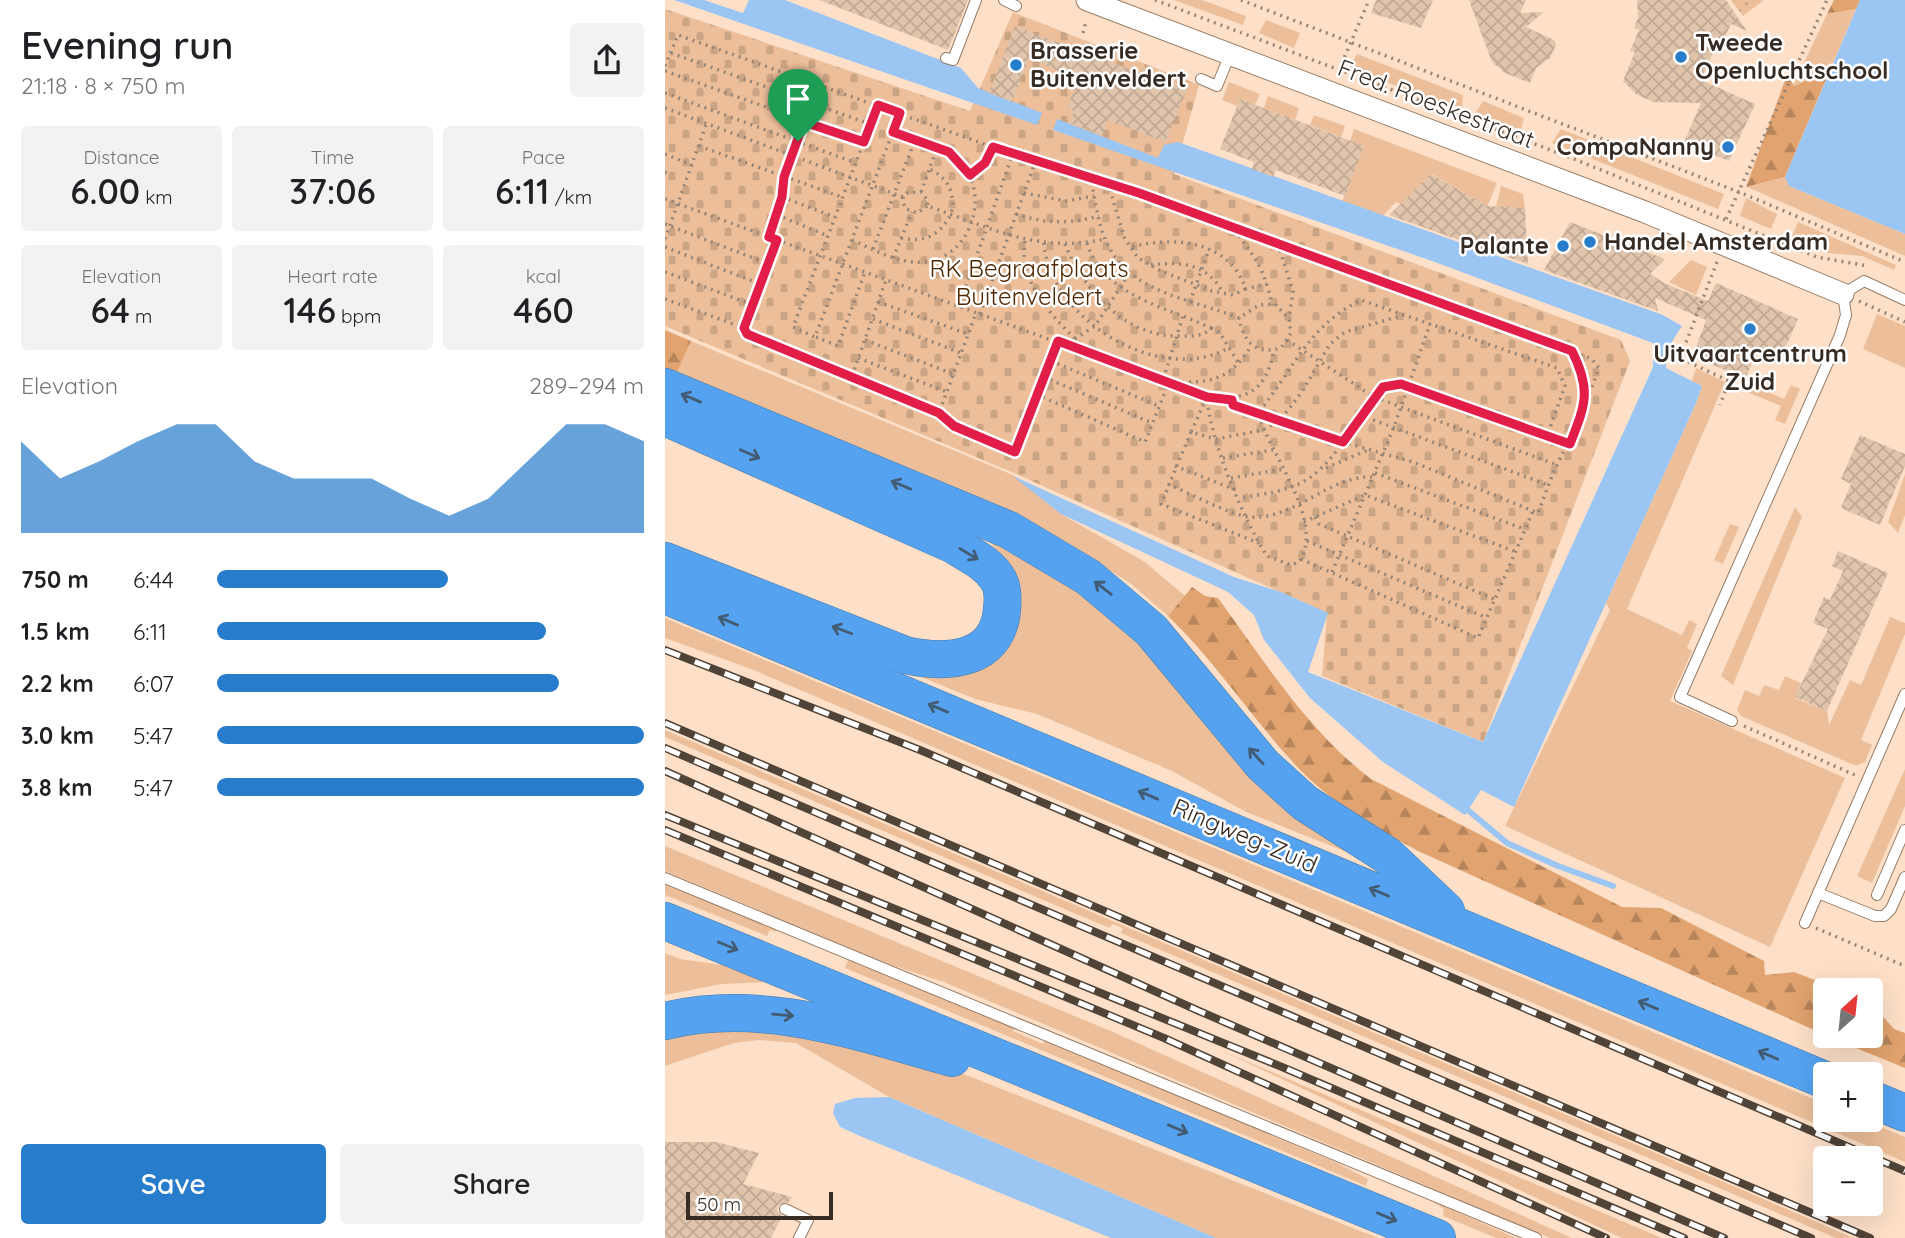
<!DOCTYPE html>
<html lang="en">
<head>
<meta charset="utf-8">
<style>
  body { margin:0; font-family:Quicksand,sans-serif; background:#f2f2f2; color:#202124; height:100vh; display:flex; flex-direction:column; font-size:26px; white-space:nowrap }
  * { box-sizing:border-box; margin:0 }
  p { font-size:23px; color:#757577 }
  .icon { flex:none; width:38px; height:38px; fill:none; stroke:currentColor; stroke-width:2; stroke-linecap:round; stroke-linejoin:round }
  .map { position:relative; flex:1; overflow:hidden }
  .details { display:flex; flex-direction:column; background:#fff; width:665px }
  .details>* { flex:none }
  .needle { width:46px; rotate:27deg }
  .fabs { position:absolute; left:1148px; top:978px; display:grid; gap:14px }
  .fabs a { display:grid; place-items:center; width:70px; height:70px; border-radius:7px; background:#fff; box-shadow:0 7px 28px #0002; font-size:35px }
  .scale { position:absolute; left:21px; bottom:18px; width:147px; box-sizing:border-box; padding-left:7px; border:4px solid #372c23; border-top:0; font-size:19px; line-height:24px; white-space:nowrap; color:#372c23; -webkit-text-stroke:5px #fff; paint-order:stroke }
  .pin { position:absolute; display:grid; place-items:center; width:60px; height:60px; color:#fff; margin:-72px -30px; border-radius:50% 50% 50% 0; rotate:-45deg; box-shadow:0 0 7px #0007 }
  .pin .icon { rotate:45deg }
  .round { display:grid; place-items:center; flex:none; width:74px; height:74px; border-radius:7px; background:#f2f2f2 }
  .headline { display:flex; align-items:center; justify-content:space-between; height:119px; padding:0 21px }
  h1 { font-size:38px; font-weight:600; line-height:52px }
  .stats { display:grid; grid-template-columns:repeat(3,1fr); gap:10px; height:119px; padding:7px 21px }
  .stats div { display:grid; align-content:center; border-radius:7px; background:#f2f2f2; text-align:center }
  .stats b { font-size:35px; font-weight:600 }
  .stats small { font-size:19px; font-weight:400 }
  .stats p { font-size:19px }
  .chart { height:196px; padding:14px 21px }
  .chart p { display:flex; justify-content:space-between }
  .chart svg { width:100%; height:126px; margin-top:7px; fill:#277dcb; opacity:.7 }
  .button { display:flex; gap:14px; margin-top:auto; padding:14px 21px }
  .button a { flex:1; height:80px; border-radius:7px; background:#277dcb; color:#fff; font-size:28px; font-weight:600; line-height:80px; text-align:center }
  .button a+a { background:#f2f2f2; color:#202124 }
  ul { padding:0 21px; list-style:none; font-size:23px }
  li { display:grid; grid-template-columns:112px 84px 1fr; align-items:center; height:52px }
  li i { height:18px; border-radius:9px; background:#277dcb }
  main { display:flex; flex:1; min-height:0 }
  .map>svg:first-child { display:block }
</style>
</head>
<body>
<main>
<section class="details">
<div class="headline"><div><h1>Evening run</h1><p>21:18 · 8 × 750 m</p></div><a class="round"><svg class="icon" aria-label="share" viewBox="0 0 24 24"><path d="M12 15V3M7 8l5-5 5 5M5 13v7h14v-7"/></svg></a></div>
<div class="stats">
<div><p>Distance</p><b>6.00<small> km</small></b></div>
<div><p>Time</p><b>37:06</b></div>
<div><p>Pace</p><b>6:11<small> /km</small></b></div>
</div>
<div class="stats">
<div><p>Elevation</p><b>64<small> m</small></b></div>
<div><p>Heart rate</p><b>146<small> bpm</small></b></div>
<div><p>kcal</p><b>460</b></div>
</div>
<div class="chart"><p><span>Elevation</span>289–294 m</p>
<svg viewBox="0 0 160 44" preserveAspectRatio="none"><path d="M0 44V12L10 25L20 19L30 12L40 6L50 6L60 19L70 25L80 25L90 25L100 32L110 38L120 32L130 19L140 6L150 6L160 12V44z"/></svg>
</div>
<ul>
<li><b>750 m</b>6:44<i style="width:54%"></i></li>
<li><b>1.5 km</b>6:11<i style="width:77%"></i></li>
<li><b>2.2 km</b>6:07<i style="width:80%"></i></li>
<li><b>3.0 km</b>5:47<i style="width:100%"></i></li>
<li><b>3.8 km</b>5:47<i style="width:100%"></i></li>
</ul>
<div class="button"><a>Save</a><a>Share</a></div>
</section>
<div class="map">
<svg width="1240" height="1238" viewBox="0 0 1240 1238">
  <defs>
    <pattern id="forest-firs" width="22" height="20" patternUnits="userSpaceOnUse" patternTransform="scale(1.75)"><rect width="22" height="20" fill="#e1a36f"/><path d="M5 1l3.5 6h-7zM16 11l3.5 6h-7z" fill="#b7855b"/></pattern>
    <pattern id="cemetery-stones" width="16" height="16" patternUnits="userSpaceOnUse" patternTransform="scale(1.75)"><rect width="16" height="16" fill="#ecbf9a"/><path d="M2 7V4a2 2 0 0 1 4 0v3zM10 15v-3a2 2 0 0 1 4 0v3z" fill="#cba484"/></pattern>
    <pattern id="park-dots" width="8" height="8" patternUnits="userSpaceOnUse" patternTransform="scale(1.75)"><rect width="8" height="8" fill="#ecbf9a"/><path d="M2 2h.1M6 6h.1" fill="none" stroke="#cba484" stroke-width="1.8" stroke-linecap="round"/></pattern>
    <pattern id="building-cross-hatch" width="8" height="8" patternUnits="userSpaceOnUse" patternTransform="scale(1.75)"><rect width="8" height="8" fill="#e1c4ac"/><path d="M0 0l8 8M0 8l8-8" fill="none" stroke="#c2a994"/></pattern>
  </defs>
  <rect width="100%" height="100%" fill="#fee0c8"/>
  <g fill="#ecbf9a">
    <path d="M509 0H537L581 16 578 25Z"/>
    <path d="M1191 9 1165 70 1128 86 1162 14Z"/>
    <path d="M601 20 635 33 629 48 594 33Z"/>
    <path d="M692 54 798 95 797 111 684 68Z"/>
    <path d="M564 82 595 94 590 105 575 99 572 106 557 100Z"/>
    <path d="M603 96 634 108 630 120 599 108Z"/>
    <path d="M818 101 859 118 856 130 810 114Z"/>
    <path d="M649 115 680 126 676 137 645 125Z"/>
    <path d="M689 129 832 183 816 222 818 204 767 174 736 204 731 202 718 216 677 202 699 146 685 141Z"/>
    <path d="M896 129 1059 194 1053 209 887 143Z"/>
    <path d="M1120 177 1124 186 1240 234V256L1082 187Z"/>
    <path d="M836 186 858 194 860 208 831 207Z"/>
    <path d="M1081 198 1112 214 1106 229 1075 216Z"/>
    <path d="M1133 222 1231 265 1229 270 1197 256 1163 253 1126 239Z"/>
    <path d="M1026 260 1042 267 1031 295 1004 282Z"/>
    <path d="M1212 314 1240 326V368L1198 349Z"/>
    <path d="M26 341 348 475 396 514 480 562 520 596 503 616 465 583 428 560 11 375Z"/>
    <path d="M1031 368 1060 382 962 609 1017 635 1024 620 1032 624 1022 648 1027 651 1005 701 1180 778 1105 947 840 826 945 610 941 603 1031 403 1037 386 1027 381Z"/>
    <path d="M1088 385 1119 399 1126 385 1135 389 1120 424 1110 420 1116 406 1084 393Z"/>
    <path d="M1240 474V515L1233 533 1223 522Z"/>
    <path d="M1130 507 1137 517 1068 685 1056 676Z"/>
    <path d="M1065 524 1074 527 1058 564 1049 560Z"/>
    <path d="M318 534 431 593 699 859 581 812 507 771 372 714 310 699 242 671 305 673 339 559Z"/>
    <path d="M1225 617 1240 623V634L1196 740 1207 745 1200 762 1191 766 1076 716 1072 710 1080 690 1094 696 1099 685 1114 690 1120 676 1136 683 1130 698 1162 711 1164 725 1185 680 1196 685Z"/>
    <path d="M0 618 1160 1104V1120H1199L1240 1137V1162L86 669 0 638Z"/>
    <path d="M0 730 1080 1191 1188 1238H1171L456 933 458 928 447 924 445 928 411 914 0 737Z"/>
    <path d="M1240 769V806L1207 883 1192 876Z"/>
    <path d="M0 846 448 1032 907 1238H885L279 982 226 965 0 871Z"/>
    <path d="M0 884 112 930 111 932 105 930 102 936 0 895Z"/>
    <path d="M0 953 15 959 77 968 106 982 56 984 0 995Z"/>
    <path d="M183 960 244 985 260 988 349 1026 348 1031 378 1044 380 1040 670 1162 703 1179 701 1186 180 968Z"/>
    <path d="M50 1020 251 1055 713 1238H551L224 1097 131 1043 94 1040 69 1043 0 1066V1036Z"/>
    <path d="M555 1050 997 1238H957Z"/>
    <path d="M767 1201 851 1238H831L778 1216 779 1209Z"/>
  </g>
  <g fill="url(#forest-firs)">
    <path d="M1169 0H1195L1191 9 1162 14Z"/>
    <path d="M1165 70 1120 177 1081 187 1122 75 1129 86Z"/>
    <path d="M0 330 26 341 11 375 0 371Z"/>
    <path d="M527 587 540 596 553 598C600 662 642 730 706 779L957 907 996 908 1099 961 1100 975 1129 972 1175 990H1160V1035L753 851C708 826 660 799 626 760 583 713 549 660 503 616Z"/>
    <path d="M1206 1003 1229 1029 1240 1033V1068L1162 1036H1206Z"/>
  </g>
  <path fill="url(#cemetery-stones)" d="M0 9 305 111 348 12 534 85 509 174 956 340 965 361 818 742 657 676 662 613 351 474 0 326Z"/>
  <path fill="url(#park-dots)" d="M1066 0H1099L1078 16Z"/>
  <g fill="#9bc6f4">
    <path d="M9 0H39L78 13 84 0H120L296 68 313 88 377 113 372 125Z"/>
    <path d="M1195 0H1240V234L1124 186 1120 177Z"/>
    <path d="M392 119 493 158 499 145 513 142 998 315 1017 326 1003 348 1001 368 1037 386 1031 403 849 807 816 790 800 815 718 762 645 698 599 640 589 615 563 592 396 514 348 476 569 577 616 592 663 613 643 672 818 742 988 367V343L767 261 388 130Z"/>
    <path d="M224 1097 551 1238H446L195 1136 175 1127 168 1113 170 1104 190 1098Z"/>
  </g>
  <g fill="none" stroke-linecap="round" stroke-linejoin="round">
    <path stroke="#9bc6f4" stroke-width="6" d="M798 806 842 843 893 866 948 886"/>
  </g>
  <g fill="url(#building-cross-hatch)">
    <path d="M154 0H303L283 50Z"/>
    <path d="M711 0H768L756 28 706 13Z"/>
    <path d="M804 0H861L855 13 879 12 861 27 889 40 891 45 885 58 871 68 865 83 840 73 827 62Z"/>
    <path d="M972 0H1061L1082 31 1066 24 1057 43 1053 41 1036 80 1090 104 1064 161 1019 142 1036 103 988 102 971 94 958 81 970 52 965 51 974 30 969 28 973 18Z"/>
    <path d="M350 26 475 73 477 70 523 87 500 142 443 120 437 136 405 123 409 111 402 108 413 80 364 58 347 102 324 93Z"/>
    <path d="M575 99 699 146 680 196 611 170 608 177 587 169 589 162 555 149Z"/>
    <path d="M766 174 822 206 860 208 863 264 822 250 821 254 803 248 805 244 724 215Z"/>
    <path d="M905 222 1000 259 985 274 1001 284 1043 301 1051 283 1133 319 1116 357 1094 347 1080 379 1028 356 1041 320 990 298 993 311 879 270Z"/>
    <path d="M1195 435 1240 454V466L1215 525 1176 508 1186 484 1176 479Z"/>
    <path d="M1173 551 1223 573 1162 711 1130 697 1163 629 1148 623 1159 597 1165 600 1178 571 1167 566Z"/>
    <path d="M0 1142H51L94 1153 78 1184 127 1197 124 1202 113 1205 112 1210 117 1216 106 1238H0Z"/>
  </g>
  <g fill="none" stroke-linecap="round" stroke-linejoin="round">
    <defs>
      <g id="lane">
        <path d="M339 0 351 6"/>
        <path d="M281 58 288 60 311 0"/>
        <path d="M536 79 552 86 565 54"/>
        <path d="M1067 721 1015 697 1175 335 1181 315 1178 294 1199 281 1240 300"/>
        <path d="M0 878 871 1238"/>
        <path d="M1153 893 1210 916H1219L1226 909 1240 877"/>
        <path d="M1212 895 1240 830"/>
        <path d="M1140 923 1240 694"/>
        <path d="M120 1209 143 1220 134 1238"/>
      </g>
      <path id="street" d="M422 0 980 212 1178 294"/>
      <g id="highway">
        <path d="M0 387 344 530 423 577 486 630 598 765 640 803 723 856 781 911"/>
        <path d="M0 417 289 545C304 555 322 562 332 578 338 586 338 599 337 609 333 662 281 664 240 655L0 561"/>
        <path d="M0 595 1160 1080"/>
        <path d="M0 921 772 1238"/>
        <path d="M0 1021C98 997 193 1032 287 1058"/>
        <path d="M1206 1099 1240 1113"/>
      </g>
    </defs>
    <use href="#lane" stroke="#967b65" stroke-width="12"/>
    <use href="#street" stroke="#967b65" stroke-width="23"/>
    <use href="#highway" stroke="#4a79a8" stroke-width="38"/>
    <g stroke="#998575" stroke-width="3.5" stroke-dasharray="2 5" stroke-linecap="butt">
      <path d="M490 0 904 157 1152 257 1203 266"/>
      <path d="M576 0 1074 192 1240 262"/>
      <path d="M418 33 421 22"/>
      <path d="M6 53 205 124"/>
      <path d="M0 66 13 35 370 162"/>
      <path d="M674 70 704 0"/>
      <path d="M0 71 199 142"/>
      <path d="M0 93 191 163"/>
      <path d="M213 105 128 327 150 337 235 113"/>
      <path d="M0 108 238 197 242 193 256 192 263 201 262 206C325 227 371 254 440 239"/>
      <path d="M34 146 177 197"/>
      <path d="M0 154 27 165"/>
      <path d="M0 172 3 174"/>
      <path d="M305 175 320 163 328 147"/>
      <path d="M425 176C430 197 432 220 440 239 463 294 525 298 574 318L594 305 610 304 624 319 626 333 616 348C591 355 579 343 574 318"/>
      <path d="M443 183 459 237 473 258 496 271 547 291 568 295 580 289C579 281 575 277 571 270 546 238 502 238 466 247"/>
      <path d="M256 192 272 148"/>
      <path d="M359 193 401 201 429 196"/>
      <path d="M117 197 170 217"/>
      <path d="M238 197V203L241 209 252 213 262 206"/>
      <path d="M0 199 542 397C583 401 601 391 609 350"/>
      <path d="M351 214C380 224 405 224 434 216"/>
      <path d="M112 215 163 236"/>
      <path d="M1061 219 1162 0"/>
      <path d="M0 224 104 264"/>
      <path d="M570 230C591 260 599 267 607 305"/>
      <path d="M104 237 117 197 119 178 153 84"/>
      <path d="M236 238C260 243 275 235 286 214 291 194 283 177 264 169"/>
      <path d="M0 239 41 125"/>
      <path d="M187 240C210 250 233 264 259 262 311 258 330 180 284 152 268 143 246 138 228 132"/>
      <path d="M360 241C352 283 392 322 421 349"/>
      <path d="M379 243C384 319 497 388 565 347"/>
      <path d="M422 243C435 285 479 302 518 316L498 380"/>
      <path d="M400 244C419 291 461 338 516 336 528 336 538 337 546 328L518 316"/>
      <path d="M613 244 628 291 624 319"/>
      <path d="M0 247 95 284"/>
      <path d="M208 249 250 140"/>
      <path d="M228 258 247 212"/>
      <path d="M1052 262 1015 358 1064 381 1055 405"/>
      <path d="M486 265C517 261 543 264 558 293"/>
      <path d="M0 272 88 305"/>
      <path d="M580 289 602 284"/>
      <path d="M0 299 79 328 82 334 274 413 311 313"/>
      <path d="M1194 301 1240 322"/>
      <path d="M213 302 303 334"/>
      <path d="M525 302 544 249"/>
      <path d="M294 306 348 153"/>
      <path d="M315 314 371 160 474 193 907 351C933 402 912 421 891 467 884 482 879 498 873 513L748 462 678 442 718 387 736 384 905 444"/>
      <path d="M739 315 696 300C643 326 629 369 593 413 604 454 661 521 634 562L626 565 602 556C578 519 545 440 542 397L526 432 551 439 598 430 615 420 637 392 665 344 680 332 739 315 892 368 900 386 882 436"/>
      <path d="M208 319 296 353"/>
      <path d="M79 328 112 240"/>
      <path d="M546 328 555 333 574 364"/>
      <path d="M151 337 173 346 200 272"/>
      <path d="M410 339 430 326 464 274"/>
      <path d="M200 340 288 374"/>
      <path d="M622 340 709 397 892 465"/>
      <path d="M393 341 373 395 480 442 504 382C544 383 564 382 586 346"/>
      <path d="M909 352 927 359 934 368 922 400"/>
      <path d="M193 358 282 392"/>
      <path d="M386 361 494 406"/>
      <path d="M187 376 221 280"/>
      <path d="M379 377 487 423"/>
      <path d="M567 400 568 405 678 442C645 488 628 489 575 498"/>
      <path d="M274 413 289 426 350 452 373 395"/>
      <path d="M695 415 883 485"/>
      <path d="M526 432 496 504 594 543"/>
      <path d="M558 458 608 450"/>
      <path d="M510 466 571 490"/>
      <path d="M661 468 705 449"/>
      <path d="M710 473 859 529"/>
      <path d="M566 478 619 469"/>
      <path d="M503 484C522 492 567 516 585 517 630 520 664 475 708 477"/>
      <path d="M650 517 654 524 829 599"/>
      <path d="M639 522 700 495 849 551"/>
      <path d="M642 541 822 618"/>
      <path d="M636 559 813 638 868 511"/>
      <path d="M667 572 729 427 765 324"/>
      <path d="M1079 726 1190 775"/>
      <path d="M1151 928 1240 966"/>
    </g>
    <use href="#lane" stroke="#fff" stroke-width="10"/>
    <use href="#street" stroke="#fff" stroke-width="21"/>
    <use href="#highway" stroke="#55a3f0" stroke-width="37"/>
    <defs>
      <g id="rail">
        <path d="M0 650 255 750 1240 1171"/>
        <path d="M0 723 1205 1238"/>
        <path d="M0 748 1146 1238"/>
        <path d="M0 771 534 1011 1059 1238"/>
        <path d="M0 815 617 1067 1019 1238"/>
        <path d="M0 830 499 1038 941 1238"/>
      </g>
    </defs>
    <use href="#rail" stroke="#504338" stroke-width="8"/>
    <use href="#rail" stroke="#fff" stroke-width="5" stroke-dasharray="16" stroke-linecap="butt"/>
  </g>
  <defs><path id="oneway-shaft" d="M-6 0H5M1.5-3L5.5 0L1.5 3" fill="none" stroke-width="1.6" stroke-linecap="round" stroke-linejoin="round" transform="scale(1.75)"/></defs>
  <g stroke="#435c75">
    <use href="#oneway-shaft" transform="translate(26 398) rotate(-157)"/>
    <use href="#oneway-shaft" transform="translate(85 454) rotate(24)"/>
    <use href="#oneway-shaft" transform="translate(236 485) rotate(-157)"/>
    <use href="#oneway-shaft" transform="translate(304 554) rotate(31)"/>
    <use href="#oneway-shaft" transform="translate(438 588) rotate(-142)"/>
    <use href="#oneway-shaft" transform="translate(63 621) rotate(-157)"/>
    <use href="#oneway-shaft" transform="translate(177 630) rotate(-159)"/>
    <use href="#oneway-shaft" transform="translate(273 708) rotate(-157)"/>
    <use href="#oneway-shaft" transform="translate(591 756) rotate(-132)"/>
    <use href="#oneway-shaft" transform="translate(483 795) rotate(-157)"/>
    <use href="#oneway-shaft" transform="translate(714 892) rotate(-157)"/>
    <use href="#oneway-shaft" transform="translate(63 946) rotate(22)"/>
    <use href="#oneway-shaft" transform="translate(983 1005) rotate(-157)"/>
    <use href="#oneway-shaft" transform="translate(118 1015) rotate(5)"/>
    <use href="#oneway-shaft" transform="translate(1103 1055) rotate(-157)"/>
    <use href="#oneway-shaft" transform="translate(513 1129) rotate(23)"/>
    <use href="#oneway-shaft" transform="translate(722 1217) rotate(23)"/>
  </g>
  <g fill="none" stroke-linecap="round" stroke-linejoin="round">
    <defs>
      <path id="route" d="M213 105 235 113 228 132 284 152 305 175 320 163 328 147 474 193 907 351C927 391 920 405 905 444L736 384 718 387 678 442 568 405 567 400 542 397 393 341 350 452 289 426 274 413 82 334 79 328 112 240 104 237 117 197 119 177 139 122 199 142Z"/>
    </defs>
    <use href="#route" stroke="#fff" stroke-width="14"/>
    <use href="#route" stroke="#e11d48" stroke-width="9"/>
  </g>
  <g fill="#277dcb" stroke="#fff" stroke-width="2.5">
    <circle cx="1016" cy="57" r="7"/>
    <circle cx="351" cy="65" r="7"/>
    <circle cx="1063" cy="147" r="7"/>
    <circle cx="925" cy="242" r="7"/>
    <circle cx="898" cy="246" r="7"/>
    <circle cx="1085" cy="329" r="7"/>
  </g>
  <g text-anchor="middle" stroke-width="5" stroke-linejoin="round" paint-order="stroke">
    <g font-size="24" font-weight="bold" fill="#372c23" stroke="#fff" text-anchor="start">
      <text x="1030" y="51">Tweede<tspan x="1030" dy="28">Openluchtschool</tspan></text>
      <text x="365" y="59">Brasserie<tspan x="365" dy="28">Buitenveldert</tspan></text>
      <text x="1049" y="155" text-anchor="end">CompaNanny</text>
      <text x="939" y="250">Handel Amsterdam</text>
      <text x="884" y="254" text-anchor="end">Palante</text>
      <text x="1085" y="362" text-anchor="middle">Uitvaartcentrum<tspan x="1085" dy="28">Zuid</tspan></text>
    </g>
    <g font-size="24" fill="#372c23" stroke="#fff">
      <text transform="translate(771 104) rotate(21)" y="8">Fred. Roeskestraat</text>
      <text transform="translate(580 836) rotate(23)" y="8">Ringweg-Zuid</text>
    </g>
    <g font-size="24" fill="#4f2800" stroke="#fff">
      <text x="364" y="277">RK Begraafplaats<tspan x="364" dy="28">Buitenveldert</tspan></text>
    </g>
  </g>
</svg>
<div class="fabs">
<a><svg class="needle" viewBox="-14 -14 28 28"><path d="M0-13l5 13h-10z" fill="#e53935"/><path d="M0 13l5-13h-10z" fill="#757577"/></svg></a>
<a>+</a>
<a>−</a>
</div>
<div class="scale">50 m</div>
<div class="pin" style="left:133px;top:141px;background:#1e9e55"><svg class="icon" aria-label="arrive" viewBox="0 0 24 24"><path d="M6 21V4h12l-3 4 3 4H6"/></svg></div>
</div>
</main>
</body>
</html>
